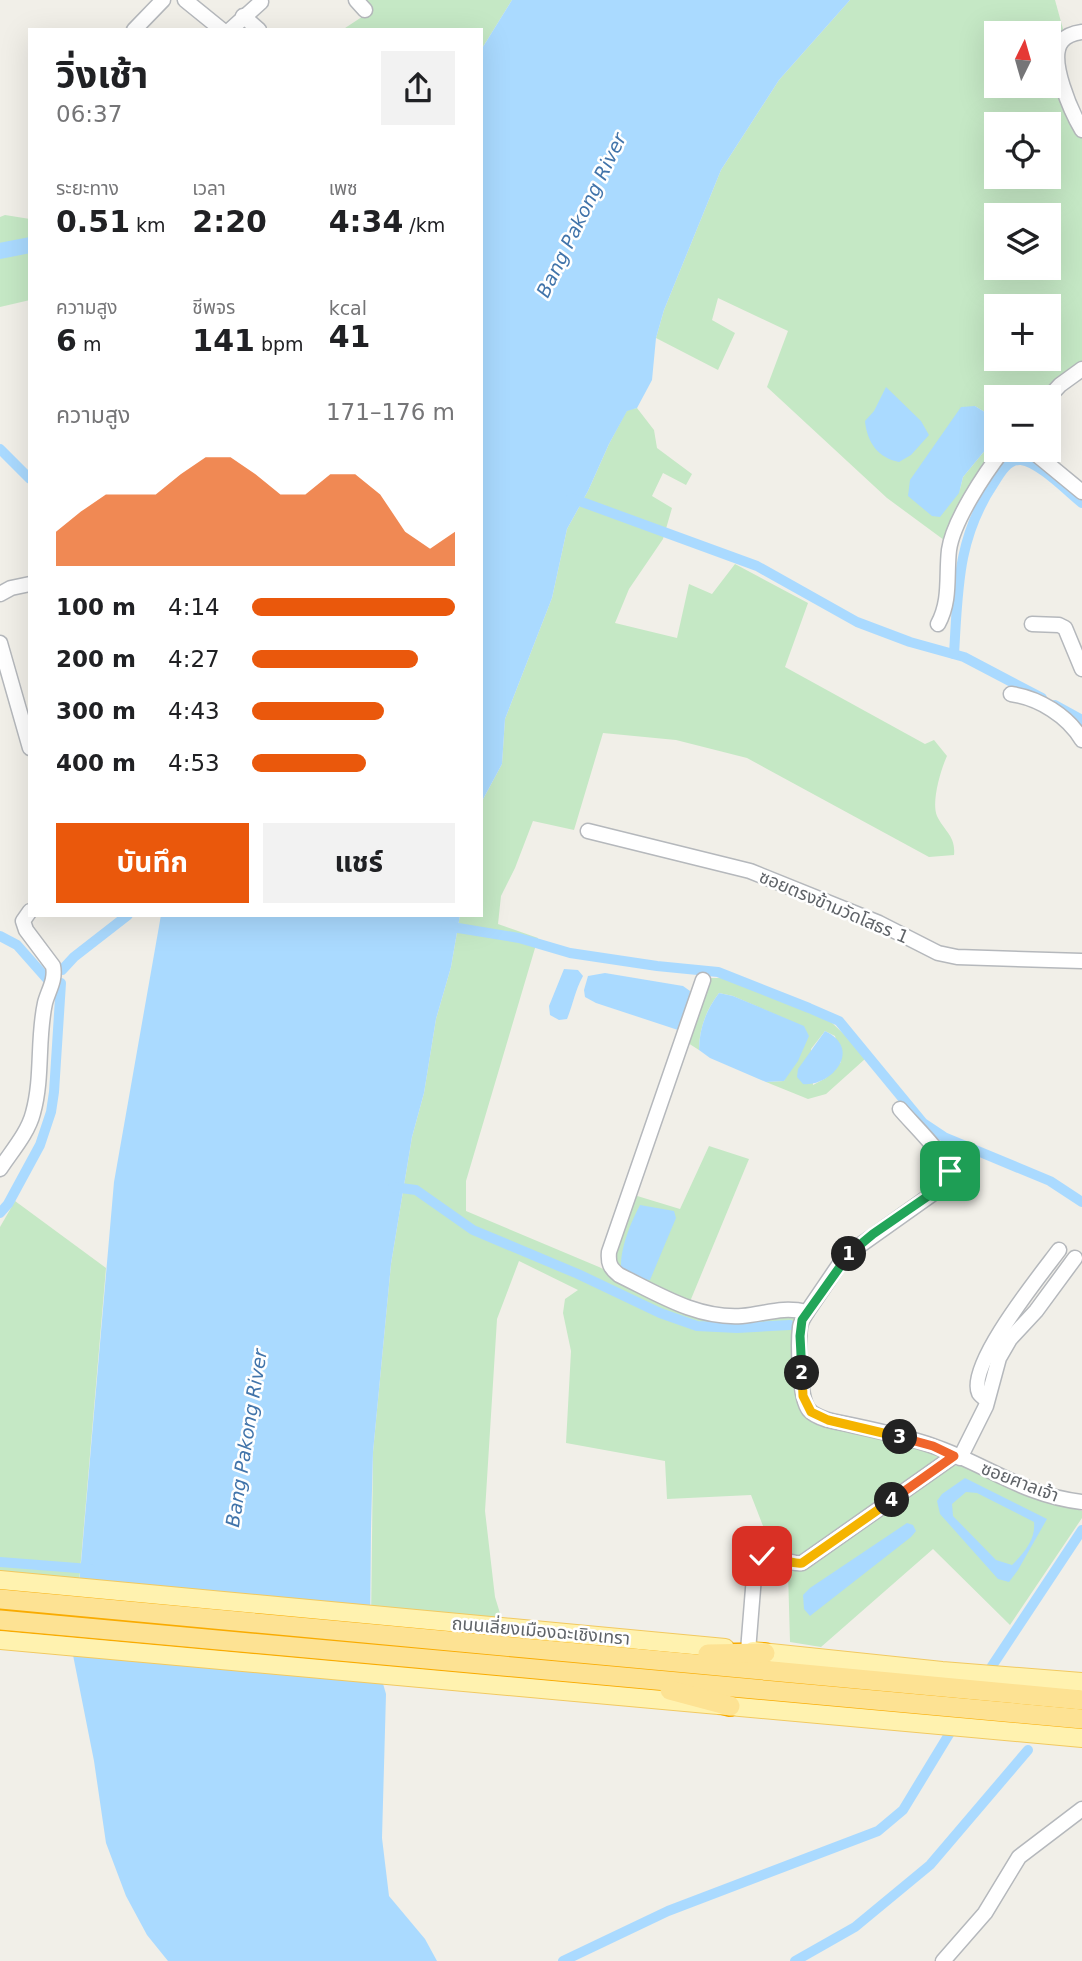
<!DOCTYPE html>
<html lang="th">
<head>
<meta charset="utf-8">
<style>
  body { margin:0; font-family:"DejaVu Sans","Noto Sans Thai",sans-serif; background:#f2f2f2; color:#202124; height:100vh; display:flex; flex-direction:column; font-size:26px; white-space:nowrap }
  * { box-sizing:border-box; margin:0 }
  p { font-size:23px; color:#757577 }
  .icon { flex:none; width:38px; height:38px; fill:none; stroke:currentColor; stroke-width:2; stroke-linecap:round; stroke-linejoin:round }
  .map { position:relative; flex:1; overflow:hidden }
  .sheet { position:absolute; left:28px; top:28px; width:455px; height:889px; display:flex; flex-direction:column; background:#fff; border-radius:0px; box-shadow:0 7px 28px #0002 }
  .sheet>* { flex:none }
  .needle { width:46px; rotate:5deg }
  .controls { position:absolute; left:984px; top:21px; display:grid; gap:14px }
  .controls a { display:grid; place-items:center; width:77px; height:77px; border-radius:0px; background:#fff; box-shadow:0 7px 28px #0002; font-size:35px }
  .pin { position:absolute; display:grid; place-items:center; width:60px; height:60px; color:#fff; margin:-30px; border-radius:14px; box-shadow:0 4px 10px #0006 }
  .km { position:absolute; width:35px; height:35px; margin:-18px; border-radius:50%; background:#222; color:#fff; font-size:19px; line-height:35px; text-align:center }
  .round { display:grid; place-items:center; flex:none; width:74px; height:74px; border-radius:0px; background:#f2f2f2 }
  .head { display:flex; align-items:center; justify-content:space-between; height:119px; padding:0 28px }
  h1 { font-size:38px; font-weight:700; line-height:52px }
  .stats { display:grid; grid-template-columns:repeat(3,1fr); gap:10px; height:119px; padding:7px 28px }
  .stats div { display:grid; align-content:center }
  .stats b { font-size:30px; font-weight:700 }
  .stats small { font-size:19px; font-weight:400 }
  .stats p { font-size:19px }
  .chart { height:196px; padding:14px 28px }
  .chart p { display:flex; justify-content:space-between }
  .chart svg { width:100%; height:126px; margin-top:7px; fill:#ea580c; opacity:.7 }
  .action { display:flex; gap:14px; margin-top:auto; padding:14px 28px }
  .action a { flex:1; height:80px; border-radius:0px; background:#ea580c; color:#fff; font-size:28px; font-weight:700; line-height:80px; text-align:center }
  .action a+a { background:#f2f2f2; color:#202124 }
  ul { padding:0 28px; list-style:none; font-size:23px }
  li { display:grid; grid-template-columns:112px 84px 1fr; align-items:center; height:52px }
  li i { height:18px; border-radius:9px; background:#ea580c }
  .map>svg:first-child { display:block }
</style>
</head>
<body>
<div class="map">
<svg width="1082" height="1961" viewBox="0 0 1082 1961">
  <rect width="100%" height="100%" fill="#f1efe8"/>
  <g fill="#c5e8c5" fill-rule="evenodd">
    <path d="M364 0H512L481 50V30H342L371 11Z"/>
    <path d="M850 0H1055L1063 29 1052 53 1082 121V368L1048 397H996V419L975 406 959 493 963 477 996 437V450L944 540 887 498 767 387 788 331 718 298 712 320 735 333 718 370 656 338 664 310 721 170 779 80ZM996 33H1048V86H996ZM996 124H1048V177H996ZM996 215H1048V268H996ZM996 306H1048V359H996Z"/>
    <path d="M5 215 30 219V300L0 307V217Z"/>
    <path d="M637 408 654 430 657 448 692 474 686 485 663 473 652 496 672 508 663 539 629 589 615 623 677 638 689 584 712 594 735 564 808 603 785 667 925 744 934 740 947 756C941 769 931 802 937 816 944 831 956 836 954 855L929 857 747 758 676 740 603 733 574 830 533 821 515 868 501 896 498 924 538 938 466 1181V1211L599 1267 699 1317 784 1315 798 1317 807 1413 939 1453 945 1458 802 1558 777 1562 751 1495 667 1499 665 1461 566 1443 571 1351 563 1313 565 1299 578 1290 519 1261 497 1319 485 1511 495 1597 507 1636 371 1625 373 1452 391 1264 412 1137 424 1093 436 1019 451 967 460 915H481V803L502 764 505 719 552 598 567 529 588 491 609 444 627 410Z"/>
    <path d="M710 978H726L828 1019 851 1041 865 1059 826 1094 808 1099 766 1082 784 1081 804 1027 733 996 719 993C706 1010 699 1029 699 1050L688 1043ZM825 1031 835 1036 841 1062 826 1078 813 1085 811 1049Z"/>
    <path d="M709 1146 749 1159 689 1304 623 1273 614 1260 634 1195 680 1209Z"/>
    <path d="M15 1201 106 1268 78 1595 0 1587V1227Z"/>
    <path d="M951 1465 961 1466 1015 1489 1082 1511V1518L1010 1625 933 1549 821 1647 790 1642 788 1572Z"/>
  </g>
  <g fill="#aadaff" fill-rule="evenodd">
    <path d="M512 0H850L779 80 721 170 664 310 656 338 652 380 637 408 627 411 609 444 588 491 567 529 552 598 505 719 502 764 481 803V50Z"/>
    <path d="M886 387 921 421 929 435 911 455 899 462C878 458 867 442 865 421L874 411Z"/>
    <path d="M975 406 996 419V437L963 477 959 493 940 517 932 516 908 496 910 480 961 407Z"/>
    <path d="M161 915H460L451 967 436 1019 424 1093 412 1137 391 1264 373 1452 371 1529 370 1638 386 1694 382 1838 389 1896 425 1939 437 1961H168L147 1935 126 1896 106 1843 94 1761 73 1655 114 1182Z"/>
    <path d="M564 969 578 970 583 976C575 990 573 1005 567 1019L559 1020 550 1015 549 1006Z"/>
    <path d="M605 973 683 986 690 991 689 1000 678 1030 596 1003 585 997 584 990 588 976Z"/>
    <path d="M719 993 733 996 804 1026 809 1036 798 1061 784 1081 766 1082 710 1058 699 1050C699 1029 706 1010 719 993Z"/>
    <path d="M825 1031C864 1050 830 1087 803 1084L797 1077 798 1069Z"/>
    <path d="M640 1205 674 1211 676 1218 650 1280 641 1279 621 1268C620 1248 631 1222 640 1205Z"/>
    <path d="M965 1478 1047 1519 1018 1570 1009 1582 998 1579 940 1514 937 1501 942 1494ZM966 1492 977 1493 1034 1522C1036 1539 1024 1553 1012 1565L996 1560 953 1516 952 1504Z"/>
    <path d="M907 1523 913 1525 916 1531 911 1537 810 1616 804 1609 803 1595 810 1588Z"/>
  </g>
  <g fill="none" stroke-linecap="round" stroke-linejoin="round">
    <g stroke="#aadaff" stroke-width="10">
      <path d="M0 449 30 479"/>
      <path d="M571 498 757 566 857 622 910 642 964 657 1042 698"/>
      <path d="M954 654C958 590 957 538 994 483 1000 473 1008 459 1021 460 1039 462 1067 491 1082 503"/>
      <path d="M1055 705 1082 720"/>
      <path d="M446 926 519 938 570 953 657 966 718 972 809 1008 839 1021 923 1123 944 1137 1050 1181 1082 1202"/>
      <path d="M0 936 17 945 55 988"/>
      <path d="M62 970 74 957 128 915"/>
      <path d="M393 1187 416 1190 473 1230 578 1274 660 1313 697 1326 737 1328 790 1325"/>
      <path d="M0 1213 8 1204 40 1145 51 1112 54 1092 61 983"/>
      <path d="M0 1562 90 1569"/>
      <path d="M992 1666 1082 1530"/>
      <path d="M563 1961 668 1911 878 1831 903 1810 951 1731"/>
      <path d="M795 1961 855 1927 930 1865 1028 1750"/>
    </g>
    <path stroke="#aadaff" stroke-width="16" d="M0 251 30 245"/>
    <defs>
      <g id="minor">
        <path d="M185 0 222 30"/>
        <path d="M356 0 365 10"/>
        <path d="M243 16 259 30"/>
        <path d="M134 30 163 0"/>
        <path d="M230 30 261 2"/>
        <path d="M1082 32C1075 33 1067 35 1062 41 1047 59 1072 113 1082 130"/>
        <path d="M1048 398 1060 385 1082 369"/>
        <path d="M1031 450 1082 492"/>
        <path d="M0 594 11 588 30 584"/>
        <path d="M938 624C951 600 946 576 949 550 953 521 985 473 1003 450"/>
        <path d="M1032 624 1059 625 1065 628 1082 669"/>
        <path d="M0 643 30 748"/>
        <path d="M1011 694C1039 698 1068 716 1082 740"/>
        <path d="M588 831 750 871 879 923 938 953 957 957 1082 961"/>
        <path d="M703 980 609 1252C608 1263 610 1268 619 1275 658 1294 697 1319 742 1316 766 1314 781 1306 807 1312"/>
        <path d="M900 1109C913 1125 950 1158 950 1178L945 1185 852 1251 841 1262 807 1312C804 1317 801 1321 800 1327 798 1343 799 1398 809 1410 814 1416 822 1418 828 1420 863 1428 899 1434 933 1446 986 1464 1022 1495 1082 1502"/>
        <path d="M0 1169C11 1152 28 1133 33 1113 43 1077 37 1039 45 1003 48 991 56 980 53 966L26 930 23 921 30 911"/>
        <path d="M987 1400C984 1398 981 1396 979 1393 966 1366 1042 1273 1059 1250"/>
        <path d="M960 1458 986 1406 999 1358 1010 1339 1036 1311 1075 1258"/>
        <path d="M748 1651 755 1564 759 1557C775 1551 786 1565 802 1563L954 1456"/>
        <path d="M943 1961 985 1913 1019 1857 1082 1809"/>
      </g>
      <g id="major">
        <path d="M0 1580 725 1648"/>
        <path d="M0 1640 1082 1738"/>
        <path d="M753 1651 942 1671 1082 1682"/>
      </g>
      <g id="highway">
        <path d="M0 1599 1082 1700"/>
        <path d="M0 1620 1082 1719"/>
        <path d="M708 1654 765 1653"/>
        <path d="M670 1690 730 1706"/>
      </g>
    </defs>
    <use href="#minor" stroke="#b5b8bc" stroke-width="17"/>
    <use href="#major" stroke="#f2c960" stroke-width="20"/>
    <use href="#highway" stroke="#f9ab00" stroke-width="22"/>
    <use href="#minor" stroke="#fff" stroke-width="14"/>
    <use href="#major" stroke="#fff2af" stroke-width="18"/>
    <use href="#highway" stroke="#fde293" stroke-width="19"/>
  </g>
  <g fill="none" stroke-linecap="round" stroke-linejoin="round">
    <defs>
      <path id="split-1" d="M849 1254 873 1234 944 1185 950 1178V1171"/>
      <path id="split-2" d="M802 1373 800 1336 802 1320 849 1254"/>
      <path id="split-3" d="M802 1373 803 1396 811 1412 828 1420 900 1437"/>
      <path id="split-4" d="M892 1500 954 1456 933 1446 900 1437"/>
      <path id="split-5" d="M762 1556C777 1554 788 1565 802 1563L892 1500"/>
    </defs>
    <use href="#split-1" stroke="#fff" stroke-width="14"/>
    <use href="#split-2" stroke="#fff" stroke-width="14"/>
    <use href="#split-3" stroke="#fff" stroke-width="14"/>
    <use href="#split-4" stroke="#fff" stroke-width="14"/>
    <use href="#split-5" stroke="#fff" stroke-width="14"/>
    <use href="#split-1" stroke="#22a559" stroke-width="9"/>
    <use href="#split-2" stroke="#22a559" stroke-width="9"/>
    <use href="#split-3" stroke="#f5b400" stroke-width="9"/>
    <use href="#split-4" stroke="#f0652b" stroke-width="9"/>
    <use href="#split-5" stroke="#f5b400" stroke-width="9"/>
  </g>
  <g text-anchor="middle" stroke-width="5" stroke-linejoin="round" paint-order="stroke">
    <g font-size="18" fill="#5f6368" stroke="#fff">
      <text transform="translate(834 907) rotate(23)" y="6">ซอยตรงข้ามวัดโสธร 1</text>
      <text transform="translate(1020 1482) rotate(21)" y="6">ซอยศาลเจ้า</text>
      <text transform="translate(541 1631) rotate(5)" y="6">ถนนเลี่ยงเมืองฉะเชิงเทรา</text>
    </g>
    <g font-size="19" font-style="italic" fill="#4174aa" stroke="#fff">
      <text transform="translate(581 215) rotate(-64)" y="7">Bang Pakong River</text>
      <text transform="translate(246 1438) rotate(-81)" y="7">Bang Pakong River</text>
    </g>
  </g>
</svg>
<div class="controls">
<a><svg class="needle" viewBox="-14 -14 28 28"><path d="M0-13l5 13h-10z" fill="#e53935"/><path d="M0 13l5-13h-10z" fill="#757577"/></svg></a>
<a><svg class="icon" aria-label="locate" viewBox="0 0 24 24"><circle cx="12" cy="12" r="6"/><path d="M12 2v4M12 18v4M2 12h4M18 12h4"/></svg></a>
<a><svg class="icon" aria-label="layers" viewBox="0 0 24 24"><path d="M12 4l9 5-9 5-9-5zM3 14l9 5 9-5"/></svg></a>
<a>+</a>
<a>−</a>
</div>
<div class="pin" style="left:950px;top:1171px;background:#1e9e55"><svg class="icon" aria-label="arrive" viewBox="0 0 24 24"><path d="M6 21V4h12l-3 4 3 4H6"/></svg></div>
<div class="pin" style="left:762px;top:1556px;background:#d93025"><svg class="icon" aria-label="check" viewBox="0 0 24 24"><path d="M5 12l5 5 9-10"/></svg></div>
<b class="km" style="left:849px;top:1254px">1</b>
<b class="km" style="left:802px;top:1373px">2</b>
<b class="km" style="left:900px;top:1437px">3</b>
<b class="km" style="left:892px;top:1500px">4</b>
<section class="sheet">
<div class="head"><div><h1>วิ่งเช้า</h1><p>06:37</p></div><a class="round"><svg class="icon" aria-label="share" viewBox="0 0 24 24"><path d="M12 15V3M7 8l5-5 5 5M5 13v7h14v-7"/></svg></a></div>
<div class="stats">
<div><p>ระยะทาง</p><b>0.51<small> km</small></b></div>
<div><p>เวลา</p><b>2:20</b></div>
<div><p>เพซ</p><b>4:34<small> /km</small></b></div>
</div>
<div class="stats">
<div><p>ความสูง</p><b>6<small> m</small></b></div>
<div><p>ชีพจร</p><b>141<small> bpm</small></b></div>
<div><p>kcal</p><b>41</b></div>
</div>
<div class="chart"><p><span>ความสูง</span>171–176 m</p>
<svg viewBox="0 0 160 44" preserveAspectRatio="none"><path d="M0 44V32L10 25L20 19L30 19L40 19L50 12L60 6L70 6L80 12L90 19L100 19L110 12L120 12L130 19L140 32L150 38L160 32V44z"/></svg>
</div>
<ul>
<li><b>100 m</b>4:14<i style="width:100%"></i></li>
<li><b>200 m</b>4:27<i style="width:82%"></i></li>
<li><b>300 m</b>4:43<i style="width:65%"></i></li>
<li><b>400 m</b>4:53<i style="width:56%"></i></li>
</ul>
<div class="action"><a>บันทึก</a><a>แชร์</a></div>
</section>
</div>
</body>
</html>
